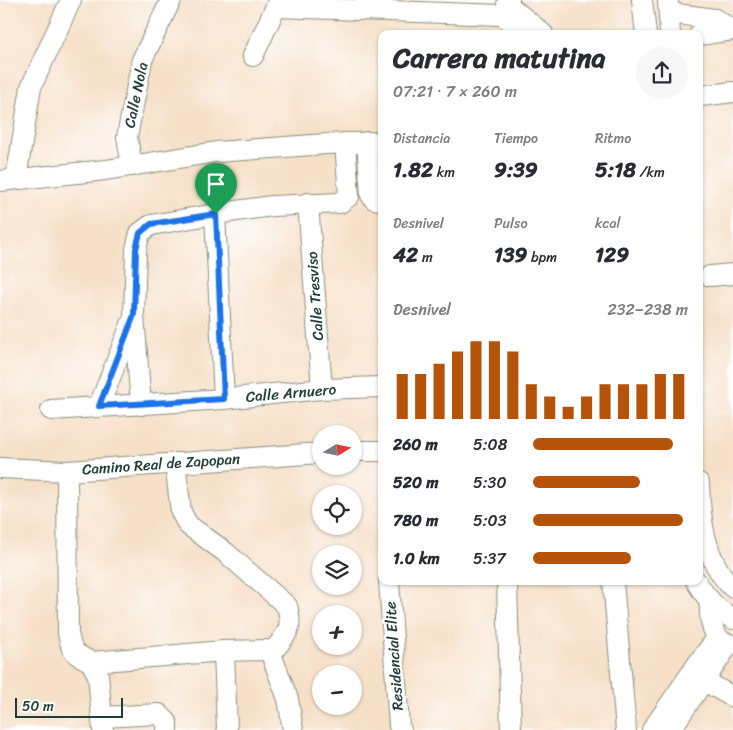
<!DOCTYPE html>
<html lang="es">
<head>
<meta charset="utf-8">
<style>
  body { margin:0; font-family:Sriracha,sans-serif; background:#f7f7f7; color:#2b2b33; height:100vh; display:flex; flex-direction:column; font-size:19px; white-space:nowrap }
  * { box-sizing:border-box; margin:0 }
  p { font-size:16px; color:#7c7c81 }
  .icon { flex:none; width:28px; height:28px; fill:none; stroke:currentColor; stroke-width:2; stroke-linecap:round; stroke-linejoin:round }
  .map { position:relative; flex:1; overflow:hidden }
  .details { position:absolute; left:378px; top:30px; width:325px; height:555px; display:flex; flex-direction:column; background:#fff; border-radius:10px; box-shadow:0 1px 4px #0004 }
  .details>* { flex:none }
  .needle { width:32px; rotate:80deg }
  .buttons { position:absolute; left:312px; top:425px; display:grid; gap:10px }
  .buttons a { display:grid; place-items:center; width:50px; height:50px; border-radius:50%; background:#fff; box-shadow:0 1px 4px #0004; font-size:25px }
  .scale { position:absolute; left:15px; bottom:12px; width:108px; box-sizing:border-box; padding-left:5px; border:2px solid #1f3d34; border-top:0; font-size:14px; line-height:18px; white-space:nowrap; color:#1f3d34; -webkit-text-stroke:4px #fff; paint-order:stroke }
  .pin { position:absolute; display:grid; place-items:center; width:42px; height:42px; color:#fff; margin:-51px -21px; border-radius:50% 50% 50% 0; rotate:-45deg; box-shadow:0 0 5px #0007 }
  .pin .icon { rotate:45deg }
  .round { display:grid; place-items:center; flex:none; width:52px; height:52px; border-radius:26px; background:#f7f7f7 }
  .head { display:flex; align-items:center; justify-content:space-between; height:85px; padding:0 15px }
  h1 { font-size:28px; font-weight:800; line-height:38px }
  .metrics { display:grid; grid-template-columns:repeat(3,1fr); gap:8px; height:85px; padding:5px 15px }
  .metrics div { display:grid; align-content:center }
  .metrics b { font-size:21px; font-weight:800 }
  .metrics small { font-size:14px; font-weight:400 }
  .metrics p { font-size:14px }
  .chart { height:140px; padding:10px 15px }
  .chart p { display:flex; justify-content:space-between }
  .chart svg { width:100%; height:90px; margin-top:5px; stroke:#b45309; stroke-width:6 }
  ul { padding:0 15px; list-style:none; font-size:16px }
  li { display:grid; grid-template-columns:80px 60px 1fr; align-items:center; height:38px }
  li i { height:12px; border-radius:6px; background:#b45309 }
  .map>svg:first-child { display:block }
</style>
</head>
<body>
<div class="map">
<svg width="733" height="730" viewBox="0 0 733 730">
  <rect width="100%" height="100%" fill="#fff"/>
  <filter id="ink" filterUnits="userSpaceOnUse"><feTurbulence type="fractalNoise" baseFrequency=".02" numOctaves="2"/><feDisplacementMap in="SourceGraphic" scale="10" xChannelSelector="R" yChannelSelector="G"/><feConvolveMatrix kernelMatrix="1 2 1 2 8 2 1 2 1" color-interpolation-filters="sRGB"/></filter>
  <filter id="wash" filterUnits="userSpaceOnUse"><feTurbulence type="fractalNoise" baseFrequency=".0096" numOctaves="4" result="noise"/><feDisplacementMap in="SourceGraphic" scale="20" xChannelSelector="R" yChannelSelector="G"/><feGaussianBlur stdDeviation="1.12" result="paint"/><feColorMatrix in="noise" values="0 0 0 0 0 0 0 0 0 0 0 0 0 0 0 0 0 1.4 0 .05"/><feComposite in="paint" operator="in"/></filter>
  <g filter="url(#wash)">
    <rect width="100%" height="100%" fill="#f6e0c8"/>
  </g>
  <g filter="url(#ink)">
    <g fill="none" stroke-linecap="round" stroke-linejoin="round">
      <defs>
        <g id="minor">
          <path d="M509 0 507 4 543 34"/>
          <path d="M642 0 646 34"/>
          <path d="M668 1 670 34"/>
          <path d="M276 7 502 15 524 34"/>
          <path d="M669 13 715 19 731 29"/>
          <path d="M699 35 733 30"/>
          <path d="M253 56 279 0"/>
          <path d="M701 96 733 92"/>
          <path d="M367 142 371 195 374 199 381 200"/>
          <path d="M132 166 127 137 142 60 171 0"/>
          <path d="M16 179 31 87 71 0"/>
          <path d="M0 181 106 170 216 152 326 144 381 142"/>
          <path d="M308 203 322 389"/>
          <path d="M215 214 224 399"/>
          <path d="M710 276 733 274"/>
          <path d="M141 405 134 315 136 249 140 233 151 225 215 214 272 206 340 203 349 196 345 143"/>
          <path d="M99 406 132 322"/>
          <path d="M51 410 224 399 322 389 381 387"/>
          <path d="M354 451H381"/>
          <path d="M175 463 181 512 188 525 225 552 287 606C294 631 286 634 271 654"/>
          <path d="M0 468 67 471 321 453"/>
          <path d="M67 471 68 634 72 649 78 655 91 662 98 675 103 730"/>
          <path d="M699 483C700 519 705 562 733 588"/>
          <path d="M389 581 399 726 401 730"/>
          <path d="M507 581 511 730"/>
          <path d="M613 581 626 730"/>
          <path d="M696 581C705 597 717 610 733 619"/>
          <path d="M710 600C709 615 711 639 727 644"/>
          <path d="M224 651 266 650 271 654 288 699 293 730"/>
          <path d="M91 662 224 651 227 730"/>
          <path d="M693 675 733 697"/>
          <path d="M102 717 159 714 167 722V730"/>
          <path d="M652 730 701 659 718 637"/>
          <path d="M670 730 729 644"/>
        </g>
      </defs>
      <use href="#minor" stroke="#8a8e7e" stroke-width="22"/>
      <use href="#minor" stroke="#fff" stroke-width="20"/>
    </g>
  </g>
  <g fill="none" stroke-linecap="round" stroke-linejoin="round" filter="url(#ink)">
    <defs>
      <path id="route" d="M216 214 224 399 99 406 134 315 136 249 140 233 151 224Z"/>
    </defs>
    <use href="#route" stroke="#fff" stroke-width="10"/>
    <use href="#route" stroke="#1a73e8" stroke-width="6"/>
  </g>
  <g text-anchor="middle" stroke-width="5" stroke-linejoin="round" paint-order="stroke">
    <g font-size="15" fill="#1f3d34" stroke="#fff">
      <text transform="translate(136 95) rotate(-78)" y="5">Calle Nola</text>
      <text transform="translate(315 296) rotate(-94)" y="5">Calle Tresviso</text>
      <text transform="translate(291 393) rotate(-5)" y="5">Calle Arnuero</text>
      <text transform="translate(161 464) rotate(-4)" y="5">Camino Real de Zapopan</text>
      <text transform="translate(394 656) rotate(-94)" y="5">Residencial Elite</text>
    </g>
  </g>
</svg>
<div class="buttons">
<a><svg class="needle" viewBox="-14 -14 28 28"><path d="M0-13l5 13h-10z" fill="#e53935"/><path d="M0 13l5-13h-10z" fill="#7c7c81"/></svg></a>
<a><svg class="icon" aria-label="locate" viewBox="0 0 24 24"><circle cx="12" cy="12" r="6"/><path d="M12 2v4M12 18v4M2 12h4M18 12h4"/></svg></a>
<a><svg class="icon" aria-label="layers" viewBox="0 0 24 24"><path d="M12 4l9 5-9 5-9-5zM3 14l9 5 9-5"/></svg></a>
<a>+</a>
<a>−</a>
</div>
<div class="scale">50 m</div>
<div class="pin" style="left:216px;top:214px;background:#1e9e55"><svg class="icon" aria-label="arrive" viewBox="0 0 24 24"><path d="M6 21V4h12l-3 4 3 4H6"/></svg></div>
<section class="details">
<div class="head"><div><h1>Carrera matutina</h1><p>07:21 · 7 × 260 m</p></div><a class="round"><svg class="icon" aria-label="share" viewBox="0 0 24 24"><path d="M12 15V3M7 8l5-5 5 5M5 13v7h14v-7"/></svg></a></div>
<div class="metrics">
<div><p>Distancia</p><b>1.82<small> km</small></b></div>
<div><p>Tiempo</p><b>9:39</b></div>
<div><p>Ritmo</p><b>5:18<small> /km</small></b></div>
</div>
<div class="metrics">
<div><p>Desnivel</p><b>42<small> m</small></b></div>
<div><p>Pulso</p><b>139<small> bpm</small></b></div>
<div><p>kcal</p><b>129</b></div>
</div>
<div class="chart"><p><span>Desnivel</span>232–238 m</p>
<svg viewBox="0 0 160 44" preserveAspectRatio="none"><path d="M5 44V22M15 44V22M25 44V17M35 44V11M45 44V6M55 44V6M65 44V11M75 44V27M85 44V33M95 44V38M105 44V33M115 44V27M125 44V27M135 44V27M145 44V22M155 44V22"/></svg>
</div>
<ul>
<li><b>260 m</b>5:08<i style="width:90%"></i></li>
<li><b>520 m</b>5:30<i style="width:69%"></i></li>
<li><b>780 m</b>5:03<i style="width:97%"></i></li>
<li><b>1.0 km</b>5:37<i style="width:63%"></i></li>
</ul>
</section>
</div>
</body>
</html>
